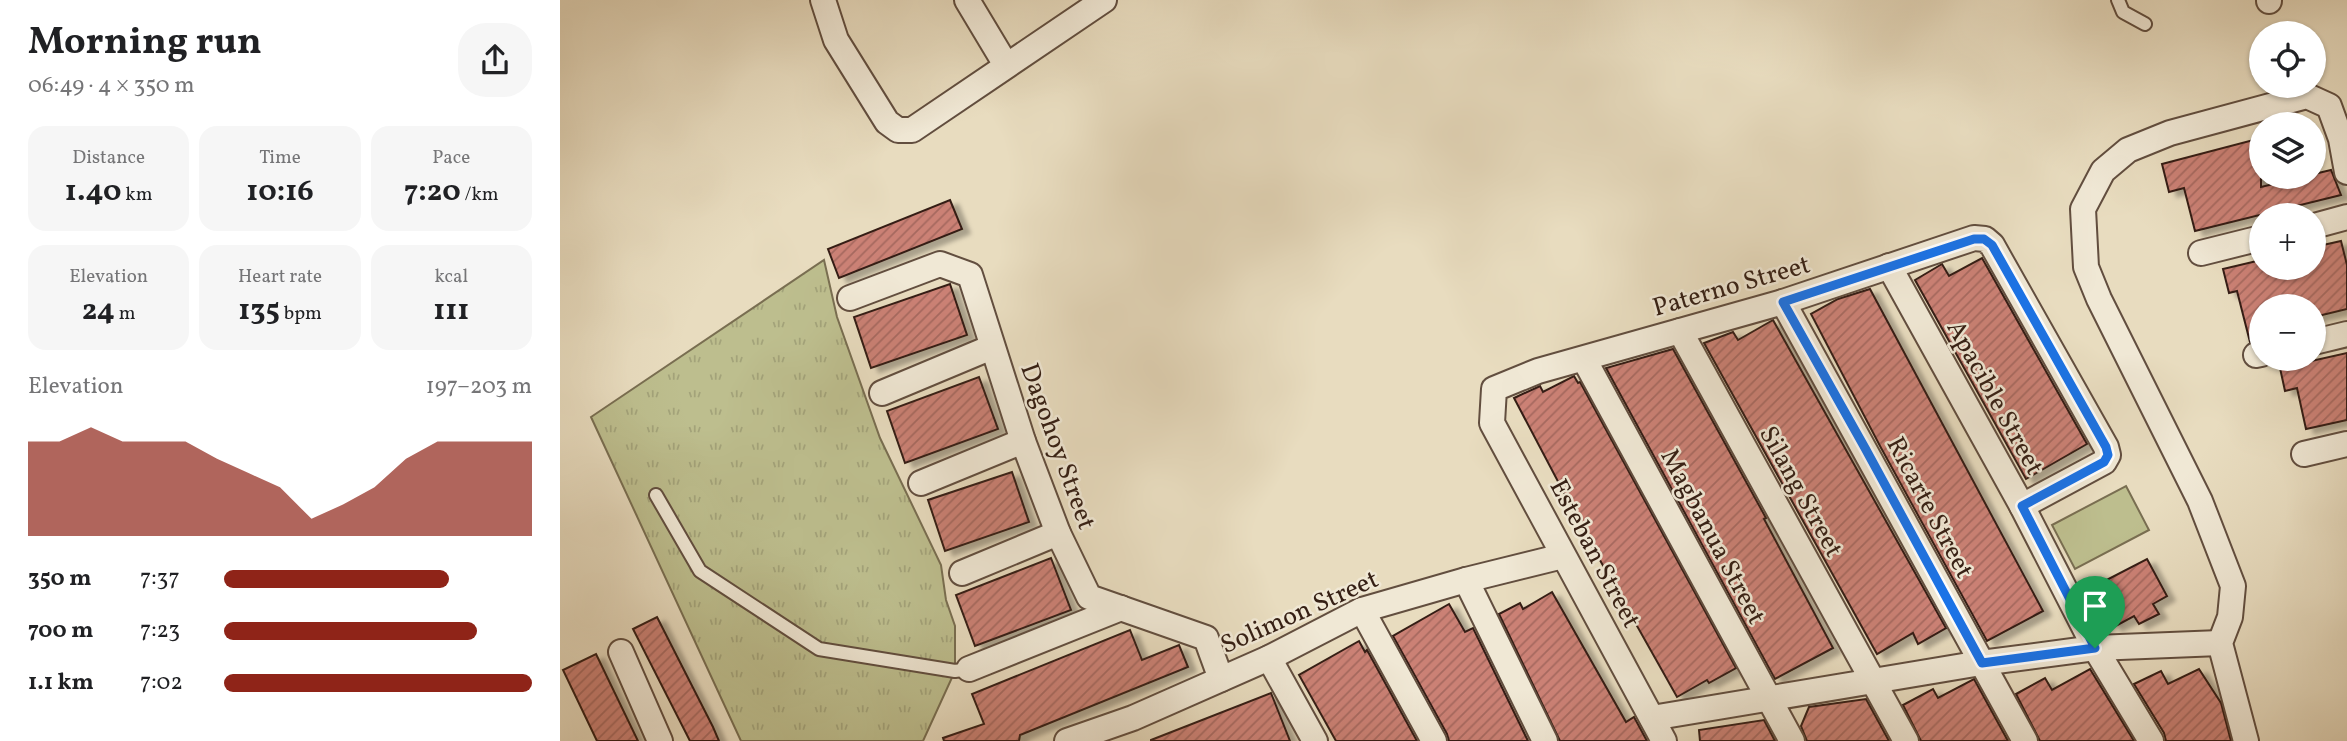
<!DOCTYPE html>
<html lang="en">
<head>
<meta charset="utf-8">
<style>
  body { margin:0; font-family:Vollkorn,serif; background:#f6f6f6; color:#202124; height:100vh; display:flex; flex-direction:column; font-size:26px; white-space:nowrap }
  * { box-sizing:border-box; margin:0 }
  p { font-size:23px; color:#757577 }
  .icon { flex:none; width:38px; height:38px; fill:none; stroke:currentColor; stroke-width:2; stroke-linecap:round; stroke-linejoin:round }
  .map { position:relative; flex:1; overflow:hidden }
  .details { display:flex; flex-direction:column; background:#fff; width:560px }
  .details>* { flex:none }
  .buttons { position:absolute; left:1689px; top:21px; display:grid; gap:14px }
  .buttons a { display:grid; place-items:center; width:77px; height:77px; border-radius:50%; background:#fff; box-shadow:0 2px 5px #0004; font-size:35px }
  .pin { position:absolute; display:grid; place-items:center; width:60px; height:60px; color:#fff; margin:-72px -30px; border-radius:50% 50% 50% 0; rotate:-45deg; box-shadow:0 0 7px #0007 }
  .pin .icon { rotate:45deg }
  .round { display:grid; place-items:center; flex:none; width:74px; height:74px; border-radius:28px; background:#f6f6f6 }
  .headline { display:flex; align-items:center; justify-content:space-between; height:119px; padding:0 28px }
  h1 { font-size:38px; font-weight:700; line-height:52px }
  .metrics { display:grid; grid-template-columns:repeat(3,1fr); gap:10px; height:119px; padding:7px 28px }
  .metrics div { display:grid; align-content:center; border-radius:18px; background:#f6f6f6; text-align:center }
  .metrics b { font-size:30px; font-weight:700 }
  .metrics small { font-size:19px; font-weight:400 }
  .metrics p { font-size:19px }
  .chart { height:196px; padding:14px 28px }
  .chart p { display:flex; justify-content:space-between }
  .chart svg { width:100%; height:126px; margin-top:7px; fill:#8f2418; opacity:.7 }
  ul { padding:0 28px; list-style:none; font-size:23px }
  li { display:grid; grid-template-columns:112px 84px 1fr; align-items:center; height:52px }
  li i { height:18px; border-radius:9px; background:#8f2418 }
  main { display:flex; flex:1; min-height:0 }
  .map>svg:first-child { display:block }
</style>
</head>
<body>
<main>
<section class="details">
<div class="headline"><div><h1>Morning run</h1><p>06:49 · 4 × 350 m</p></div><a class="round"><svg class="icon" aria-label="share" viewBox="0 0 24 24"><path d="M12 15V3M7 8l5-5 5 5M5 13v7h14v-7"/></svg></a></div>
<div class="metrics">
<div><p>Distance</p><b>1.40<small> km</small></b></div>
<div><p>Time</p><b>10:16</b></div>
<div><p>Pace</p><b>7:20<small> /km</small></b></div>
</div>
<div class="metrics">
<div><p>Elevation</p><b>24<small> m</small></b></div>
<div><p>Heart rate</p><b>135<small> bpm</small></b></div>
<div><p>kcal</p><b>111</b></div>
</div>
<div class="chart"><p><span>Elevation</span>197–203 m</p>
<svg viewBox="0 0 160 44" preserveAspectRatio="none"><path d="M0 44V11L10 11L20 6L30 11L40 11L50 11L60 17L70 22L80 27L90 38L100 33L110 27L120 17L130 11L140 11L150 11L160 11V44z"/></svg>
</div>
<ul>
<li><b>350 m</b>7:37<i style="width:73%"></i></li>
<li><b>700 m</b>7:23<i style="width:82%"></i></li>
<li><b>1.1 km</b>7:02<i style="width:100%"></i></li>
</ul>
</section>
<div class="map">
<svg width="1787" height="741" viewBox="0 0 1787 741">
  <defs>
    <pattern id="grass-tufts" width="24" height="20" patternUnits="userSpaceOnUse" patternTransform="scale(1.75)"><rect width="24" height="20" fill="#bdbe8e"/><path d="M3 7l-1-3M5 7V3M7 7l1-3M15 17l-1-3M17 17v-4M19 17l1-3" fill="none" stroke="#a3a37a"/></pattern>
    <pattern id="building-hatch" width="6" height="6" patternUnits="userSpaceOnUse" patternTransform="scale(1.75)"><rect width="6" height="6" fill="#cb8175"/><path d="M-1 1l2-2M0 6l6-6M5 7l2-2" fill="none" stroke="#a6695f"/></pattern>
    <filter id="shadow"><feDropShadow dx="8" dy="4.5" stdDeviation="2" flood-color="#0004"/></filter>
  </defs>
  <rect width="100%" height="100%" fill="#e8dcbf"/>
  <filter id="stains"><feTurbulence type="fractalNoise" baseFrequency=".00286" numOctaves="4"/><feColorMatrix values="0 0 0 0 .2 0 0 0 0 .09 0 0 0 0 .02 0 0 0 .5 -.17"/></filter>
  <radialGradient id="worn" r=".72"><stop offset=".6" stop-color="#630" stop-opacity="0"/><stop offset="1" stop-color="#630" stop-opacity=".3"/></radialGradient>
  <path fill="url(#grass-tufts)" stroke="#796e51" stroke-width="2" d="M264 260 277 317 320 438 381 565 386 600 395 626V671L363 741H181L31 417Z"/>
  <path fill="#bdbe8e" stroke="#796e51" stroke-width="2" d="M1566 486 1589 530 1515 569 1492 525Z"/>
  <g fill="url(#building-hatch)" stroke="#351f14" stroke-width="2" filter="url(#shadow)">
    <path d="M1701 138V187L1742 177H1754V174L1771 170 1781 195 1635 231 1624 188 1609 192 1602 164Z"/>
    <path d="M390 200 402 229 279 278 268 249Z"/>
    <path d="M1781 241 1787 265V309L1754 317V306H1701V340L1690 342 1677 291 1669 293 1663 269 1701 260V268H1754V247Z"/>
    <path d="M1422 258 1527 444 1466 479 1355 280 1382 264 1389 276Z"/>
    <path d="M390 284 407 335 311 368 294 317Z"/>
    <path d="M1310 289 1483 611 1427 641 1320 446 1251 314 1278 299Z"/>
    <path d="M1213 320 1386 628 1358 644 1353 633 1317 654 1144 343 1173 332 1178 340Z"/>
    <path d="M1113 349 1206 518 1204 519 1273 648 1215 679 1046 368Z"/>
    <path d="M1787 353V420L1746 429 1737 388 1725 391 1720 368Z"/>
    <path d="M1014 376 1018 383 1020 382 1176 668 1149 683 1147 680 1117 697 1032 546 954 398 980 386 983 392Z"/>
    <path d="M419 377 438 429 345 463 327 411Z"/>
    <path d="M452 472 469 522 385 551 368 500Z"/>
    <path d="M491 558 511 610 415 646 396 595Z"/>
    <path d="M1587 559 1607 596 1593 604 1599 614 1579 624 1574 616 1554 627 1533 587Z"/>
    <path d="M992 592 1066 722 1074 717 1087 741H1000L939 614 960 603 963 609Z"/>
    <path d="M889 604 905 632 913 628 968 741H889L887 734 833 636Z"/>
    <path d="M97 617 153 727 159 741H130L73 629Z"/>
    <path d="M570 630 582 660 619 645 628 667 460 735 459 741H384L383 738 424 724 412 694Z"/>
    <path d="M799 641 805 652 807 650 857 741H776L739 675Z"/>
    <path d="M36 654 78 741H37L3 670Z"/>
    <path d="M1530 669 1574 741H1480L1456 694 1485 678 1492 690Z"/>
    <path d="M1639 669 1661 703 1671 741H1606L1604 733 1574 684 1601 671 1608 684Z"/>
    <path d="M1414 679 1448 741H1361L1343 705 1373 689 1378 698Z"/>
    <path d="M711 693 730 741H591V740Z"/>
    <path d="M1306 699 1329 741H1247L1241 726 1249 707Z"/>
    <path d="M1204 720 1215 741H1140L1139 730Z"/>
  </g>
  <g fill="none" stroke-linecap="round" stroke-linejoin="round">
    <defs>
      <g id="service">
        <path d="M1558 0 1563 12 1585 24"/>
        <path d="M96 495 140 571 259 649 395 671 409 669"/>
      </g>
      <g id="minor">
        <path d="M263 0 276 40 327 122 338 130H352L544 0"/>
        <path d="M407 0 446 65"/>
        <path d="M1709 0V1"/>
        <path d="M1754 226 1787 217"/>
        <path d="M1641 253 1701 238"/>
        <path d="M1329 266 1462 506 1535 648 1591 741"/>
        <path d="M290 298 380 264 410 275 463 441 498 533 529 597 646 638 661 679"/>
        <path d="M1223 302 1465 741"/>
        <path d="M1120 331 1346 741"/>
        <path d="M1754 342 1787 334"/>
        <path d="M1696 355 1701 354"/>
        <path d="M1024 359 1232 741"/>
        <path d="M322 393 432 347"/>
        <path d="M1744 454 1787 444"/>
        <path d="M361 483 463 441"/>
        <path d="M402 573 498 533"/>
        <path d="M906 580 985 741"/>
        <path d="M802 610 874 741"/>
        <path d="M61 652 100 741"/>
        <path d="M709 658 755 741"/>
        <path d="M409 669 561 608"/>
        <path d="M1092 718 1421 663 1535 648 1660 643"/>
        <path d="M507 741 573 718 709 658 802 610 906 580 1003 556"/>
        <path d="M1104 741 932 423 934 389 978 371 1223 302 1414 238 1425 239 1432 245 1546 447 1548 455 1544 462 1462 506"/>
        <path d="M1686 741 1660 643 1670 617 1673 586 1640 501 1539 299 1526 267 1523 209 1543 171 1568 150 1610 133 1747 96 1769 106 1781 139 1787 172"/>
      </g>
    </defs>
    <use href="#service" stroke="#624e3f" stroke-width="16"/>
    <use href="#minor" stroke="#624e3f" stroke-width="28"/>
    <use href="#service" stroke="#f0e8d5" stroke-width="12"/>
    <use href="#minor" stroke="#f0e8d5" stroke-width="24"/>
  </g>
  <g fill="none" stroke-linecap="round" stroke-linejoin="round">
    <defs>
      <path id="route" d="M1414 239H1424L1432 245 1546 447 1548 455 1544 462 1462 506 1535 648 1422 663 1305 448 1223 302Z"/>
    </defs>
    <use href="#route" stroke="#fff" stroke-width="14"/>
    <use href="#route" stroke="#1a73e8" stroke-width="9"/>
  </g>
  <g text-anchor="middle" stroke-width="5" stroke-linejoin="round" paint-order="stroke">
    <g font-size="26" fill="#351f14" stroke="#f0e8d5">
      <text transform="translate(1171 285) rotate(-16)" y="9">Paterno Street</text>
      <text transform="translate(1436 397) rotate(61)" y="9">Apacible Street</text>
      <text transform="translate(499 446) rotate(70)" y="9">Dagohoy Street</text>
      <text transform="translate(1242 491) rotate(61)" y="9">Silang Street</text>
      <text transform="translate(1371 507) rotate(62)" y="9">Ricarte Street</text>
      <text transform="translate(1154 536) rotate(62)" y="9">Magbanua Street</text>
      <text transform="translate(1036 553) rotate(62)" y="9">Esteban Street</text>
      <text transform="translate(739 611) rotate(-24)" y="9">Solimon Street</text>
    </g>
  </g>
  <rect width="100%" height="100%" filter="url(#stains)"/>
  <rect width="100%" height="100%" fill="url(#worn)"/>
</svg>
<div class="buttons">
<a><svg class="icon" aria-label="locate" viewBox="0 0 24 24"><circle cx="12" cy="12" r="6"/><path d="M12 2v4M12 18v4M2 12h4M18 12h4"/></svg></a>
<a><svg class="icon" aria-label="layers" viewBox="0 0 24 24"><path d="M12 4l9 5-9 5-9-5zM3 14l9 5 9-5"/></svg></a>
<a>+</a>
<a>−</a>
</div>
<div class="pin" style="left:1535px;top:648px;background:#1e9e55"><svg class="icon" aria-label="arrive" viewBox="0 0 24 24"><path d="M6 21V4h12l-3 4 3 4H6"/></svg></div>
</div>
</main>
</body>
</html>
